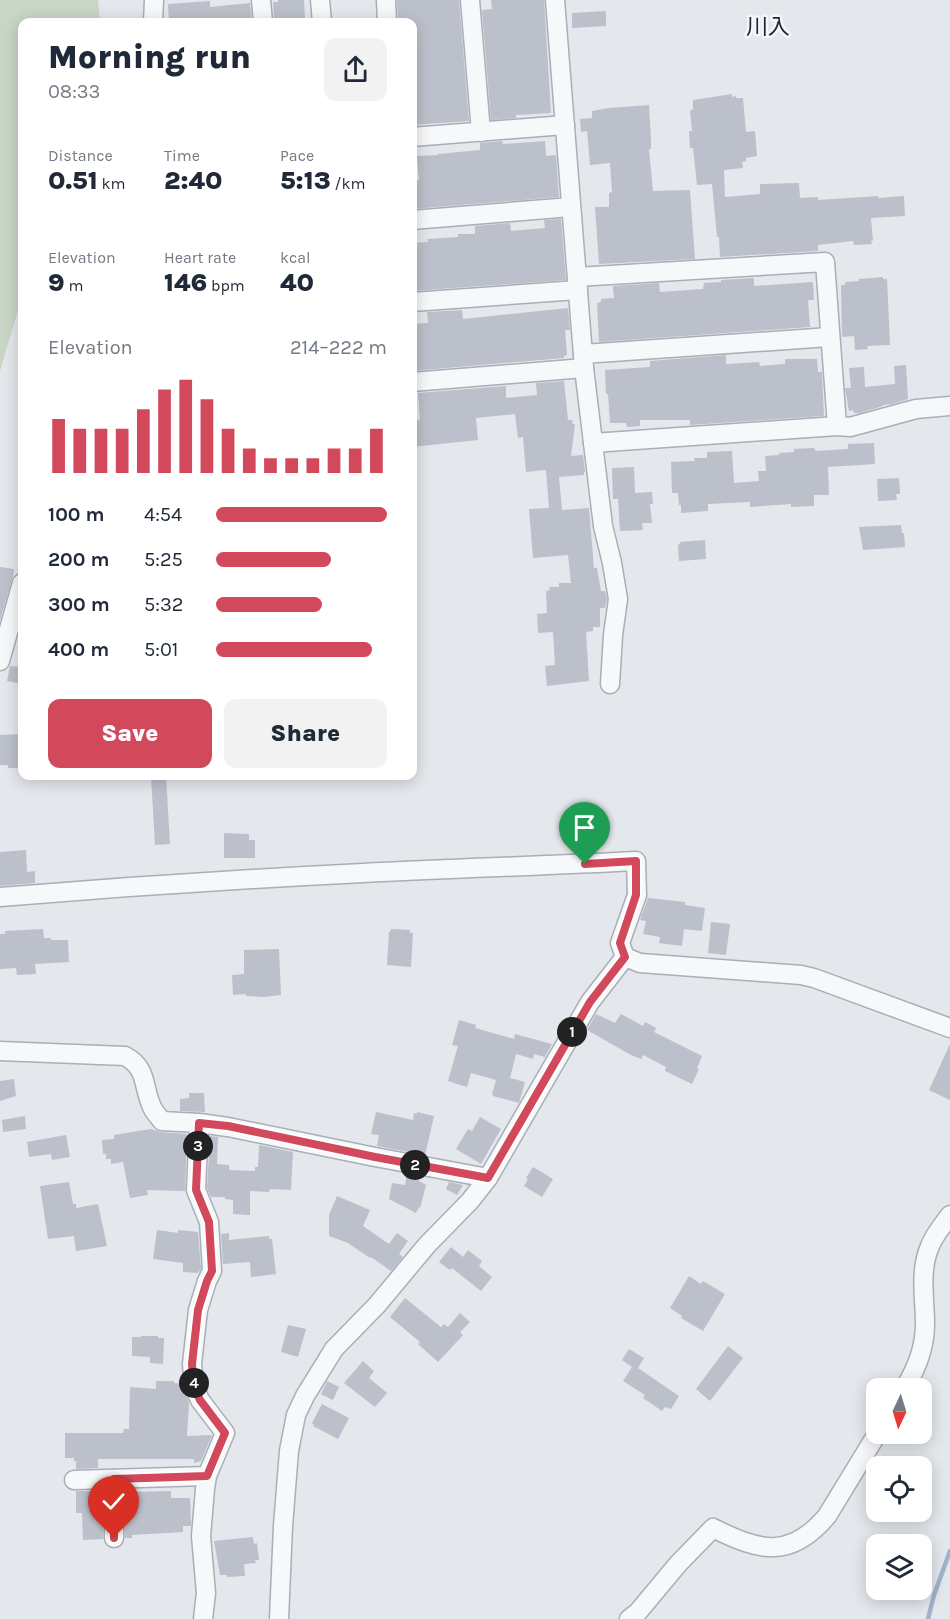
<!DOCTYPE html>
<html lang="en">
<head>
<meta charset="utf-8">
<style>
  body { margin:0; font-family:Karla,"Noto Sans JP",sans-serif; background:#f2f2f3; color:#1f2937; height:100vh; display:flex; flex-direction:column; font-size:22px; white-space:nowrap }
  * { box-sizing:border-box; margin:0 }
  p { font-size:20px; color:#747a83 }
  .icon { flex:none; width:33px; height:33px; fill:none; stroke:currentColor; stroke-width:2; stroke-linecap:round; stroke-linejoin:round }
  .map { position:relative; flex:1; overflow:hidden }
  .panel { position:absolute; left:18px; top:18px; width:399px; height:762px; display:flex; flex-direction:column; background:#fff; border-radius:12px; box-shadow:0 3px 15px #0003 }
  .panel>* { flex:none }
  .needle { width:39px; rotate:184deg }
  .tools { position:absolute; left:866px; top:1378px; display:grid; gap:12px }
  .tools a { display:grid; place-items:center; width:66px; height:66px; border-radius:12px; background:#fff; box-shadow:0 3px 15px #0003; font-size:30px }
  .pin { position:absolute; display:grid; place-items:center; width:51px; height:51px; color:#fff; margin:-62px -26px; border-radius:50% 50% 50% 0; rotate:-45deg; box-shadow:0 0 6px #0007 }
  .pin .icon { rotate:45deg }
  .km { position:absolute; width:30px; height:30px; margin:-15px; border-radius:50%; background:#222; color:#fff; font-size:16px; line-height:30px; text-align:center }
  .round { display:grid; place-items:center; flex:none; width:63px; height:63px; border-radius:12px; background:#f2f2f3 }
  .summary { display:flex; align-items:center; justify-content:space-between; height:102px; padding:0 30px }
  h1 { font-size:33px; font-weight:800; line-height:45px }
  .metrics { display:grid; grid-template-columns:repeat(3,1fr); gap:9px; height:102px; padding:6px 30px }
  .metrics div { display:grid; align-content:center }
  .metrics b { font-size:26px; font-weight:800 }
  .metrics small { font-size:16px; font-weight:400 }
  .metrics p { font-size:16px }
  .chart { height:168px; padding:12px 30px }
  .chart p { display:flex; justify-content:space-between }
  .chart svg { width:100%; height:108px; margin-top:6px; stroke:#d1495b; stroke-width:6 }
  .cta { display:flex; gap:12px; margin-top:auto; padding:12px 30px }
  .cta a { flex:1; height:69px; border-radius:12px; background:#d1495b; color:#fff; font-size:24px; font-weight:800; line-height:69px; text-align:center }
  .cta a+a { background:#f2f2f3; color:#1f2937 }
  ul { padding:0 30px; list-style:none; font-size:20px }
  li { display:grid; grid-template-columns:96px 72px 1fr; align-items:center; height:45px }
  li i { height:15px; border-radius:8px; background:#d1495b }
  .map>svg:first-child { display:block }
</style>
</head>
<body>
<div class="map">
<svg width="950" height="1619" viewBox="0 0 950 1619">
  <rect width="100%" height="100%" fill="#e4e7ec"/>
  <path fill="#c9d6c5" d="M0 0H98L100 22H22V297L0 371Z"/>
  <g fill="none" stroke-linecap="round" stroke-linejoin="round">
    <path stroke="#9fb4cc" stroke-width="4.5" d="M928 1619 934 1595 950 1551"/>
  </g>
  <g fill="#bbc0ca">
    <path d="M278 0H304L305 18 274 20 273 2H278Z"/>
    <path d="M397 0H459L469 121 412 125V22H398Z"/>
    <path d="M491 0H544L551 113 516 115V118L491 120 482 10 492 9Z"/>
    <path d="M210 1V7L250 3 252 22H169L168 4Z"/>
    <path d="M606 11V26L572 28V13Z"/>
    <path d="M732 94V97L736 96V98H743L746 132 755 131 757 156 746 158V161L742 162 743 168 724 170 725 197 760 194V184L799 183 800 198 818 197V200L878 196V198L904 196 905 216 871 218 873 241 871 240 872 244 854 245 853 241 818 245V251L720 257 719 237H717L712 184 697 185 693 148H690L689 131H692L690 111 693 109V100Z"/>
    <path d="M649 105 651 140V149H649L653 191 690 190 695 259 599 264 595 207H609V193L612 192 610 163 590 165 587 131 581 132 580 119 592 118V111L609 108Z"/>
    <path d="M502 141 503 144 545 141 546 156 556 155 559 197 412 209V185H417L416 181 419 180 417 156 438 155V154L480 150V143Z"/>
    <path d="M561 219 566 280 412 291V243L428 242 427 239 458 237V234H475V226L510 223 511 231 545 228 544 220Z"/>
    <path d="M883 277V279H887L890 345 867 346 868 349 855 350 854 336 842 337 841 285H845V282L859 281V279Z"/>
    <path d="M754 278V286L813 282 814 300H808L810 327 599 342 597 303 601 302V299L614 298 613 286 659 283 660 292 703 289 704 283 721 282V280Z"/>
    <path d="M568 308 570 330H565L567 355 564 356V358L412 371V324L428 323 427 312 462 310 463 319Z"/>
    <path d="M726 355V364L759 362 760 366 785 364V359H817L818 372H822L824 416 690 425V420H640V426L627 427 626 423H610L608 394H606L605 370 650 367V361Z"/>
    <path d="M906 365 908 399 893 404 882 405 883 406 860 413H854L853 410 849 411 845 388H851L849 368 864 367 865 387 895 384 894 366Z"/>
    <path d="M564 381 568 420H573L572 424H575L571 456 583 455 585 472H584V475L559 477 562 510 589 508 594 568H597L601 591H605L607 599 605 608H600V627H593V631L586 632 589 681 547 686 545 666 555 665 553 632 538 633 537 614 547 613 546 591 550 590 549 587H559V583H571L568 555 533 558 529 509 549 508 546 470 526 472 523 437 518 438 515 414 476 418 478 440 412 447V421L420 420 418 393 506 386V398L537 395 536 383Z"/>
    <path d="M874 443 875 464 828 467 829 495H814V506L791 507V504L750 507V502L708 504V511L681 513V505H679L678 493H672L671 462 695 461 694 458H707V452L732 451 734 483 759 481 758 471H766L765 456 779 455V453L794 452V449L814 448 816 451 848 449V444Z"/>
    <path d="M634 467 635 493 652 492 653 504H650L652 523H642L643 530 620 531 618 499H613L612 468Z"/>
    <path d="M899 478 900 494H896L897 500 878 501 877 479Z"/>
    <path d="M901 525 902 533H904L905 547 863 550 859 527Z"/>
    <path d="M705 540 706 559 679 561 678 545 680 544V542Z"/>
    <path d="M0 567 14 569 13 577 0 620Z"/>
    <path d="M10 666 22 667V684L7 681Z"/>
    <path d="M22 734V768H8V765H0V735Z"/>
    <path d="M151 776H166L170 844 155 845Z"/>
    <path d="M224 833 249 834V840H255V858H224Z"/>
    <path d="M26 850 27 872 35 871V883L0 886V852Z"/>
    <path d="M648 898 685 902V905L705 908 702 931 684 929 682 946 659 943 660 937 643 934 646 921 640 920Z"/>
    <path d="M711 922 730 924 726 955 708 953Z"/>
    <path d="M43 929 44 938H51V940H68L69 962 35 964 36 974 17 975 16 968 0 969V934H5V931Z"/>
    <path d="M391 929 410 930V933H413L411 967 387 965 389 932H390Z"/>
    <path d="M279 949 281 995 264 997 246 996V994L233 995 232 975 244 974V950Z"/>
    <path d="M596 1014 615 1023 621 1014 643 1026 645 1022 656 1028 654 1032 702 1056 697 1068 699 1069 692 1084 665 1071 666 1067 643 1055 641 1059 631 1055 587 1030Z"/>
    <path d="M459 1020 476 1025 475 1028 514 1039 515 1034 552 1044 545 1057 534 1054 533 1059 516 1054 510 1078 525 1082 519 1103 493 1096V1095L492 1094 496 1080 471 1073 467 1087 448 1081 458 1046 452 1045Z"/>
    <path d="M950 1044V1100L929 1090Z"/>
    <path d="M14 1079 16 1096 0 1101V1081Z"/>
    <path d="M189 1093H204L205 1112 180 1111V1099L189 1098Z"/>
    <path d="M376 1112 413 1120 414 1113 417 1114V1112L434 1116 425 1155 377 1146 379 1135 371 1134Z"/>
    <path d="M25 1116 26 1129 3 1132 2 1120Z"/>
    <path d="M480 1117 501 1129 481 1164 456 1149 468 1129 472 1131Z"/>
    <path d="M151 1129 161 1132 187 1134 185 1191 147 1190 148 1195 130 1198 123 1162 111 1164V1159H106V1154H103L102 1140 114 1139V1135Z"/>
    <path d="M66 1135 70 1157 52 1160 51 1154 29 1157 27 1142Z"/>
    <path d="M210 1136 218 1137 217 1164 229 1165V1170L255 1171V1167H258L259 1145 293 1152 291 1190 270 1189 269 1192 250 1191V1215L233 1214V1200L225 1199V1197H211L207 1188Z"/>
    <path d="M533 1167 553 1179 542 1197 524 1186 528 1179 526 1178Z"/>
    <path d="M407 1174 420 1177 419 1181 426 1185 420 1208 419 1207 416 1213 389 1199 392 1183 405 1185Z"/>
    <path d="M69 1182 73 1204H76V1208L98 1204 107 1246 76 1251 74 1236 48 1239 40 1186Z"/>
    <path d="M449 1182 463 1185 457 1195 446 1189Z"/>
    <path d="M337 1196 370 1210 363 1226 389 1244 397 1233 408 1241 399 1254 403 1257 391 1271 371 1257 370 1258 348 1243 329 1236V1215Z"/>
    <path d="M157 1230 178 1233V1230L198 1232 201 1269 198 1273 183 1272V1263L153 1259Z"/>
    <path d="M229 1233V1240L269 1236V1239H272L276 1274 251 1277 250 1262 223 1264 221 1234Z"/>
    <path d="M451 1247 463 1257 468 1250 482 1261 479 1266 492 1277 481 1291 452 1268 450 1270 439 1262Z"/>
    <path d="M689 1276 701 1284 703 1281 725 1294 703 1331 681 1318 682 1316 670 1308Z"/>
    <path d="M405 1298 441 1327 444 1324 448 1327 460 1313 470 1322 460 1332 463 1335 438 1362 418 1344 420 1342 390 1317Z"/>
    <path d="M288 1325 306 1329 298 1357 281 1352Z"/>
    <path d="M141 1336H158V1338H164L163 1364 150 1363V1357L132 1356V1337H141Z"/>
    <path d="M728 1346 743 1358 710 1401 696 1389Z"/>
    <path d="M629 1349 644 1358 638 1368 679 1396 671 1409 665 1407 662 1411 643 1398 645 1395 623 1381 632 1367 622 1360Z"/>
    <path d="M363 1361 374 1371 369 1378 387 1393 375 1407 344 1383Z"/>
    <path d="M156 1381H174V1383L182 1384 184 1391 189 1403 187 1436 212 1435 201 1461 194 1463V1459H98V1468L76 1469V1461H74V1458H65V1433H123L124 1429H129L130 1387 156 1389Z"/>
    <path d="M327 1381 339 1387 333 1400 321 1394Z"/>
    <path d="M322 1404 349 1418 338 1439 313 1426 314 1425 312 1423Z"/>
    <path d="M76 1491H99V1493H103V1539L83 1540 82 1513H76Z"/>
    <path d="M171 1491V1498H190L191 1526H183V1532L132 1535V1538H125V1492Z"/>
    <path d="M253 1537 254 1544 257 1543 259 1560H255L256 1563 244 1564 245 1576 227 1577V1575H220L214 1541Z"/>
  </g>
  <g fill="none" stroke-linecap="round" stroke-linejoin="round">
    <defs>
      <g id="street">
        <path d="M261 0 263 22"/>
        <path d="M320 0 322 22"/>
        <path d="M386 0 387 22"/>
        <path d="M470 0 481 132"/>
        <path d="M153 22 154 0"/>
        <path d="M412 137 565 125"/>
        <path d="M412 220 571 207"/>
        <path d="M577 277 825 262 837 426"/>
        <path d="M412 302 578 290"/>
        <path d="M583 354 830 337"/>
        <path d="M584 368 603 526 612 563 618 599 613 635 610 684"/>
        <path d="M412 382 584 368 555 0"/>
        <path d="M593 443 837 426 850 427 916 409 950 406"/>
        <path d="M0 661 22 583"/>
        <path d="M0 897C121 887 242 879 363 873 454 868 545 866 636 861L637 895 620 943 625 957"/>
        <path d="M625 957 640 963 801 975 814 978 950 1028"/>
        <path d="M0 1051 125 1056C149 1069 142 1088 153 1109 155 1113 159 1117 162 1121L199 1123 228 1127 375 1157 488 1178"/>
        <path d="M199 1123 196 1190 209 1222 212 1271 207 1281 198 1310 192 1364 193 1377 194 1387 200 1400 225 1433 207 1476 205 1489 201 1536 206 1593 203 1619"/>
        <path d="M904 1389C916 1370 925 1347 925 1324 925 1298 919 1271 930 1246 934 1235 943 1225 950 1215"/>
        <path d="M74 1480 207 1476"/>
        <path d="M114 1538V1479"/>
        <path d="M279 1619 283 1526 289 1451 296 1415 305 1396 334 1349 377 1305 427 1245 470 1201 488 1178 590 1002 625 957"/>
        <path d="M629 1619 638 1612 678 1564 713 1528C759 1551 790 1560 827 1516L877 1434"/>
      </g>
    </defs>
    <use href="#street" stroke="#a9aeb7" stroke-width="21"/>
    <use href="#street" stroke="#f7f8fa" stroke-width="18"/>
  </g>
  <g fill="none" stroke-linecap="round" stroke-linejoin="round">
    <defs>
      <path id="route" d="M114 1538V1479L207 1476 225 1433 200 1400 194 1387 193 1377 192 1364 198 1310 207 1281 212 1271 209 1222 196 1190 199 1123 228 1126 375 1157 488 1178 590 1002 625 957 620 943 636 895V861L585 864"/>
    </defs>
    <use href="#route" stroke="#fff" stroke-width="12"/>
    <use href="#route" stroke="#d1495b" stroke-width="8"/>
  </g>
  <g text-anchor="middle" stroke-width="5" stroke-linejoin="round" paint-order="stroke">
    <g font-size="22" fill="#1d2536" stroke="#f4f6f9">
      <text x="768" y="34">川入</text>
    </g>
  </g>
</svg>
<div class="tools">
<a><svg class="needle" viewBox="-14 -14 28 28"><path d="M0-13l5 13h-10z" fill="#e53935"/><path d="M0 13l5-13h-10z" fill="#747a83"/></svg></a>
<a><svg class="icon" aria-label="locate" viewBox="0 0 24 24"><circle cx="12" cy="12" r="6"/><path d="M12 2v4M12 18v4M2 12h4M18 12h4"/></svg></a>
<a><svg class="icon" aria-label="layers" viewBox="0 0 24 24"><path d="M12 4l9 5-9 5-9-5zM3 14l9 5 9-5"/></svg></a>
</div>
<div class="pin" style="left:585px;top:864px;background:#1e9e55"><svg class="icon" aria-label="arrive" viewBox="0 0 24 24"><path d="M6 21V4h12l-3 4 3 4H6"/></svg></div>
<div class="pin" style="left:114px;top:1538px;background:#d93025"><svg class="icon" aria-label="check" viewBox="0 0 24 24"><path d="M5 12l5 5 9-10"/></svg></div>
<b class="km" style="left:572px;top:1032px">1</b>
<b class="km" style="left:415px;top:1165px">2</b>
<b class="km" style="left:198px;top:1146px">3</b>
<b class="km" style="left:194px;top:1383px">4</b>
<section class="panel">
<div class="summary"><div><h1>Morning run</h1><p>08:33</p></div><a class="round"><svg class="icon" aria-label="share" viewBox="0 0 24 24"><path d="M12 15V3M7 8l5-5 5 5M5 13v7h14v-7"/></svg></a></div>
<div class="metrics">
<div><p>Distance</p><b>0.51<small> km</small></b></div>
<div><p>Time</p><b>2:40</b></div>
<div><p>Pace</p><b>5:13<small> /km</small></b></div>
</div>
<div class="metrics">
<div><p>Elevation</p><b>9<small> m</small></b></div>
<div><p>Heart rate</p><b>146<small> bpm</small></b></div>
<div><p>kcal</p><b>40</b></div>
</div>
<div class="chart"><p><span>Elevation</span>214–222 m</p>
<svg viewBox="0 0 160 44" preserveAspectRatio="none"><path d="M5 44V22M15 44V26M25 44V26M35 44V26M45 44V18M55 44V10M65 44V6M75 44V14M85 44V26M95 44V34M105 44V38M115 44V38M125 44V38M135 44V34M145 44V34M155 44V26"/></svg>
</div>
<ul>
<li><b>100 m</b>4:54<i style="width:100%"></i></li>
<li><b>200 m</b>5:25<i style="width:67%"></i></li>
<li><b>300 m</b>5:32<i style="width:62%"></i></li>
<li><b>400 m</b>5:01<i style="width:91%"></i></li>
</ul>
<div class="cta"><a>Save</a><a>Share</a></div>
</section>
</div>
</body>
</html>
